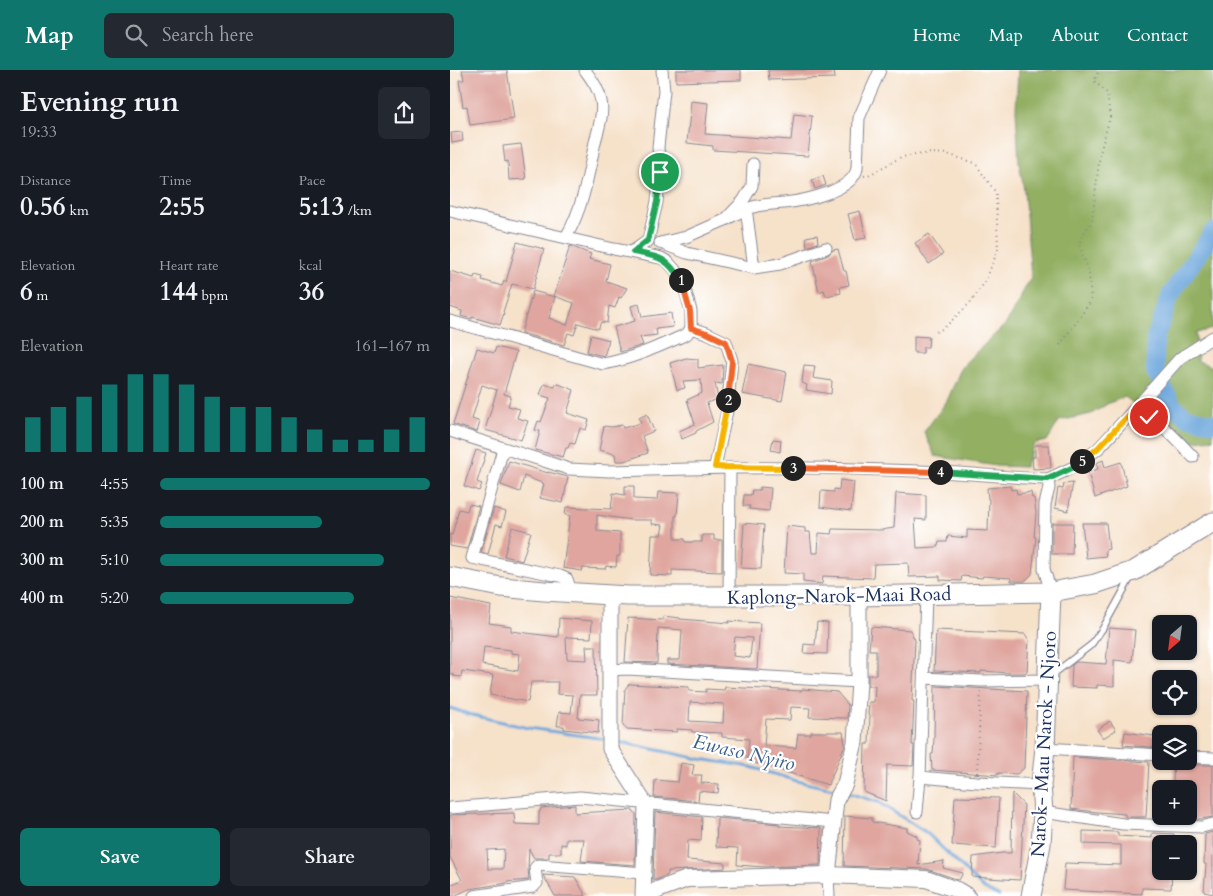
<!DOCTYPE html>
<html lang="en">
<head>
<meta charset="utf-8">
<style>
  body { margin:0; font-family:Cardo,serif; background:#242831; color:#f1f3f6; height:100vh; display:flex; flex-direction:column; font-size:19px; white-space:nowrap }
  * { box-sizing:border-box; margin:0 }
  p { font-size:16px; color:#9ea1a6 }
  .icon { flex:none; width:28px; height:28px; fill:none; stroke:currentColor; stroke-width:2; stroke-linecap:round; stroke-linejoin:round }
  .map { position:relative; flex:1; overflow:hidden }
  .sheet { display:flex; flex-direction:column; background:#171b24; width:450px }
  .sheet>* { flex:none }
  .needle { width:32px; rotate:208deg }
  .fabs { position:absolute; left:702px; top:545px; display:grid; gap:10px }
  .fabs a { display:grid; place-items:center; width:45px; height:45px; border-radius:8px; background:#171b24; box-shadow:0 1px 4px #0004; font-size:25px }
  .pin { position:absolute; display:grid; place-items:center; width:42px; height:42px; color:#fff; margin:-21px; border:2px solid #fff; border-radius:50%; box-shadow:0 1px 5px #0007 }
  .km { position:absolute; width:25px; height:25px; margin:-12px; border-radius:50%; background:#222; color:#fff; font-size:14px; line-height:25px; text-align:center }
  .round { display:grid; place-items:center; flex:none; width:52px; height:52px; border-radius:8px; background:#242831 }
  .summary { display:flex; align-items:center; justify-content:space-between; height:85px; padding:0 20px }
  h1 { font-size:28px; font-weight:800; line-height:38px }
  .figures { display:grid; grid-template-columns:repeat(3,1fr); gap:8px; height:85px; padding:5px 20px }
  .figures div { display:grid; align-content:center }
  .figures b { font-size:25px; font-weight:800 }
  .figures small { font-size:14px; font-weight:400 }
  .figures p { font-size:14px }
  .chart { height:140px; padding:10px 20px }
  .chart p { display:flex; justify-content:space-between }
  .chart svg { width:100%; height:90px; margin-top:5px; stroke:#0f766e; stroke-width:6 }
  .primary-button { display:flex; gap:10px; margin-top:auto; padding:10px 20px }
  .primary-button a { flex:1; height:58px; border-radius:8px; background:#0f766e; color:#fff; font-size:20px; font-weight:800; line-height:58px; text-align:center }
  .primary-button a+a { background:#242831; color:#f1f3f6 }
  ul { padding:0 20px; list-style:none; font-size:16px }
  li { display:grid; grid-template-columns:80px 60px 1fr; align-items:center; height:38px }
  li i { height:12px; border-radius:6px; background:#0f766e }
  header { display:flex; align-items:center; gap:30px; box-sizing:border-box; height:70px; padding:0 25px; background:#0f766e; color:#fff }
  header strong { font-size:24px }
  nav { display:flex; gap:28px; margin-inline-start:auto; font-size:18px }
  .search { width:350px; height:45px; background:#242831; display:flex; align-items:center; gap:12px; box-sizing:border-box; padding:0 18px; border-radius:8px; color:#9ea1a6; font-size:19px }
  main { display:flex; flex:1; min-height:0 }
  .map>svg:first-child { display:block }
</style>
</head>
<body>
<header>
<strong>Map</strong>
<div class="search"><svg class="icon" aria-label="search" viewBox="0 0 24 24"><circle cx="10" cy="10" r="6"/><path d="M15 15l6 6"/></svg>Search here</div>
<nav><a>Home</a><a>Map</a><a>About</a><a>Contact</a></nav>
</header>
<main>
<section class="sheet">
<div class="summary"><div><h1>Evening run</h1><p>19:33</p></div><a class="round"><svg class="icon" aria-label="share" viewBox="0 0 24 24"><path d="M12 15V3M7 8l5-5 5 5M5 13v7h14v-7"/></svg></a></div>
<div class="figures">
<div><p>Distance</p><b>0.56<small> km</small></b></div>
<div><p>Time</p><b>2:55</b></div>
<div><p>Pace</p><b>5:13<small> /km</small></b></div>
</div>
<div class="figures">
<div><p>Elevation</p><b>6<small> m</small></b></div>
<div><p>Heart rate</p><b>144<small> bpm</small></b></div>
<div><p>kcal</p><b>36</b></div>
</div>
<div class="chart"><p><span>Elevation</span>161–167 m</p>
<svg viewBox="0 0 160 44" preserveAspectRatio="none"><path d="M5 44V27M15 44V22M25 44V17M35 44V11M45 44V6M55 44V6M65 44V11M75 44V17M85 44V22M95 44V22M105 44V27M115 44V33M125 44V38M135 44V38M145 44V33M155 44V27"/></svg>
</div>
<ul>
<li><b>100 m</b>4:55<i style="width:100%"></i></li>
<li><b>200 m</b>5:35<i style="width:60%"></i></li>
<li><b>300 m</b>5:10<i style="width:83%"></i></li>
<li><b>400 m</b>5:20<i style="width:72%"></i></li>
</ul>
<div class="primary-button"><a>Save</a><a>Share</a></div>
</section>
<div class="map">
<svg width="763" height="826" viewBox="0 0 763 826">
  <rect width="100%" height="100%" fill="#fff"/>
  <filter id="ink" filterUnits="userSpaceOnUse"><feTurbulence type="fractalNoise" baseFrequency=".02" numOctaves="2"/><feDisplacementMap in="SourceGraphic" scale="10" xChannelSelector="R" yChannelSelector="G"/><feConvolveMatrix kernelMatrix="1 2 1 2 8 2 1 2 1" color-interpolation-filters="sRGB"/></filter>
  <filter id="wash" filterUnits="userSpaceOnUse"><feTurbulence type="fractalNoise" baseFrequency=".0096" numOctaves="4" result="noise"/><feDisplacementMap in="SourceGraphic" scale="20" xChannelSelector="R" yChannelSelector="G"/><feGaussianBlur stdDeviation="1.12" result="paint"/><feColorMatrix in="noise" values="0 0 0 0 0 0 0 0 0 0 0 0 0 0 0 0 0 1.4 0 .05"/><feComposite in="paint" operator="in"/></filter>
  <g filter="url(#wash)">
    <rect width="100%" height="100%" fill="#f6e1c9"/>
    <path fill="#92af62" stroke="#566f60" d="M568 0H763V259L746 263 748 291 763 297V369L737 372 710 347 694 341 675 327 659 333 641 344 609 351 597 371 586 373 583 376 575 397 546 396 485 386 474 362 497 331 510 301 516 292 556 254 581 207 574 120 569 92 566 40Z"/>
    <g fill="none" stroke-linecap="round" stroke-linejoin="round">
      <g stroke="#6ca6dc" stroke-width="3">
        <path d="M0 638 18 644 78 658 156 669"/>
        <path d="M165 671 250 689 301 697 347 711 388 720"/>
        <path d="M396 722 428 732 477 763 534 819 549 826"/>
      </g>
      <path stroke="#6ca6dc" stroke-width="18" d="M763 162 721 224 705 268V301L723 336 737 347 763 353"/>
    </g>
    <g id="blocks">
      <g fill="#dfa59e" fill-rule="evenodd">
        <path d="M12 0H57L64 49 20 55 17 36 13 37 9 10H14Z"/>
        <path d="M226 0H291V10L226 12Z"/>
        <path d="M318 0H384L385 8 319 10Z"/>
        <path d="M241 31 258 33 255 64 341 70 344 44 362 46 358 86 263 80V76L237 73Z"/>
        <path d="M12 62 13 71 2 73 1 63Z"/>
        <path d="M71 74 76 109 59 110 58 91 55 92 53 76Z"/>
        <path d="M373 106 376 115 365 119 362 110Z"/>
        <path d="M410 141 416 168 405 170 398 144Z"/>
        <path d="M479 164 493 184 479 194 465 173Z"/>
        <path d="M367 165 368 173 357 177 356 167Z"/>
        <path d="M67 172 94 179 83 219 62 214 53 242 54 243 50 255 22 247V249L11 246 12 241 0 237V201L24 208 25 205 33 207 32 210 52 216 54 211 56 212Z"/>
        <path d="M120 176 141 184 139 189 160 194 156 211 177 218 171 228 169 227 165 238 159 236 157 253 151 252 148 259 128 253 124 265 118 263 114 275 71 263 83 221 105 227 99 248 117 255 124 233 104 226Z"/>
        <path d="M388 179 394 201H396L399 215 390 217 391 223 376 226 374 220 369 222 362 191 378 185 383 180Z"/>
        <path d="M189 234 192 247 221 243 223 257 206 259 207 265 190 267 193 275 170 282 164 257 185 251 181 236Z"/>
        <path d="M141 265 159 270 154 286 137 282Z"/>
        <path d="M464 266 479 267 478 277H473V283H464Z"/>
        <path d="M46 277 66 282 54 324 61 326 58 336 70 339 67 348 78 351 71 370 35 360 47 320 32 315 22 349 30 352 27 362 3 354 27 278 44 283Z"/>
        <path d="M236 288 248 289V298L273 295 272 314 265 313 268 329 257 333 263 352 246 361V363L232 369 229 361 245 354 237 330 252 323 251 310 233 311 235 318 227 320 220 293Z"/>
        <path d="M298 294 337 302 332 331 292 324Z"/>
        <path d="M354 295 365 296 363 308 382 311 381 324 356 320 357 315 352 313Z"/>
        <path d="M106 313 124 320 117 343 139 350 136 360 130 358 125 374 120 373 118 378H116L113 387 85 380 90 361 85 360 88 351 91 352 100 328 90 325 94 314 105 317Z"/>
        <path d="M197 344 204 361 192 366 198 383 174 391H166L165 384 149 380 154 356 162 357 172 355 173 358 191 353 189 348Z"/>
        <path d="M323 369 331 370 330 382 321 380Z"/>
        <path d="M585 375H599L601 398 583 399 582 387H585Z"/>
        <path d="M26 380 36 383 27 412 32 414 29 421 14 416Z"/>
        <path d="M653 390 655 397 671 392 677 416 645 428 638 402 648 399 646 393Z"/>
        <path d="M59 391 98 403V402L118 407 113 433 90 428 94 414 74 406 70 422 51 415Z"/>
        <path d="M390 410 404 412 401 441 370 437 371 421 384 422V419L389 420Z"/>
        <path d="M623 413 618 441 605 438 608 418 613 419 614 414Z"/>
        <path d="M175 416H184V429L207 430 208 422 229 423 227 446H225V469H235V472H252V465H264V470H272V502L222 500V506L200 505 202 465H211L213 455 202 454V450H181L147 445V461L170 463V486H167L166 497 156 496 155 499 133 498 132 501 113 498 120 445H115L116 437 161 439 163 423 175 425Z"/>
        <path d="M560 416 561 420 566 419 567 424 581 422 582 428H584L586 443 584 467H586L582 504 575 511H561V508L533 506 532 508 512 506 511 511 490 510V506L459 507 458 493 424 494 423 508 373 506 372 514 353 512V504L334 503 337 456 355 458V462H360L362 483H368L369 463 381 464 382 459 431 460 444 458 446 423 476 425V450L465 449 467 478 486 477 488 476 489 472H497L498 466 517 468V460L538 461 539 429H538L537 418Z"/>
        <path d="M310 417 321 418 319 441 299 439 300 436H293L294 425H301L302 420H310Z"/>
        <path d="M19 434 29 436 17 479 0 476V464L2 465 9 439 17 441Z"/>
        <path d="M44 438 56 442 52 456 46 454 38 484 31 482Z"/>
        <path d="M294 453 314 455 311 499 291 498Z"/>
        <path d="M602 453H623L622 484H602Z"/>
        <path d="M632 453H656L659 479 655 480 656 486 636 488Z"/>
        <path d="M62 457 81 462 72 491 54 486Z"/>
        <path d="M0 528 41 536 39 553 61 556V561L108 567 109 548 142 551 141 568 116 567 117 589 137 590 136 576H146L147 625H130L128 648 149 650 148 663 114 659V656H107L109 642 121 643 123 625 107 624 108 612H81L78 632 40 625 43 605 12 601 11 607 3 606V604H0ZM34 577 61 580V583L70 584 68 601 32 595Z"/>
        <path d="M213 546 230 548V549L279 553V551L310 553 307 599 217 594V590H230L232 560 208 558 207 593 175 592 178 548 213 550ZM285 567 302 568 300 588 283 586Z"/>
        <path d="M367 552 378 553 377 584 353 583 354 574 365 575Z"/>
        <path d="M421 557 460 560 465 570 462 631H464L462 675H464L463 696 437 695 436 731 414 722 415 674H419L420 645H418L419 632H424L425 616H418V605H426V580H419Z"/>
        <path d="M659 558 685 560 682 592 664 590V616L647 615V618L621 617 622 595 626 592 656 594Z"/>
        <path d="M486 560 575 564 579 570 577 601 575 603H560L531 601V603L484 601Z"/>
        <path d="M179 614 239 617V621L256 622V619L274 620 275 617 351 621 352 619 387 622 398 635 397 648 359 647 360 638 341 637 340 650 316 649 314 676 346 678 348 664H361V662H393L395 675 378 715 310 694V695L297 689 299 669 272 667V663L242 662V660L227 659V662L177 659 173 656 175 619ZM240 632 274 634 273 653 239 651Z"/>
        <path d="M485 616 577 621 574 698 567 704 548 703V705L482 700 481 684H483L484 668Z"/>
        <path d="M660 651 666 660 653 668 647 660Z"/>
        <path d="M675 662 711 667V678L673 675Z"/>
        <path d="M623 687 699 692 696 747H675V744L647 742 621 739Z"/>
        <path d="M724 691H733L740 695H763V747L751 749H742V712H723Z"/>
        <path d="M231 693 244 695 242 705H252L251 713 269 714 268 723 249 721 248 731 204 727 205 710 228 712Z"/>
        <path d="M562 723 574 735 570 810 522 807 523 787 552 783H561Z"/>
        <path d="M505 727 549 728 546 778 502 775Z"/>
        <path d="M125 735V743L183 740 186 744 185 795 131 791 134 769H116V775L111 774V783H99V788H84L79 779 78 799 79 810 57 812V813L19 819 4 826H0V815L12 810 0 787V745L64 743 65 754 89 755V742H90L91 738ZM54 779 53 799H38L37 780Z"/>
        <path d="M205 742 252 747 251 771 238 770 237 790 275 793V798L218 801V805L203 811Z"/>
        <path d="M395 746 422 748V752L457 758V761L467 766V769L470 770 468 795 494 791 493 798 513 803 509 810 477 799 394 796Z"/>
        <path d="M267 748 329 754V756L371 758 370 795 315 797 287 795 288 778 266 777Z"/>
        <path d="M633 761 668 762V766L702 768V763L724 764 723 774H711V801H722L721 819 692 818V824L613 820 615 793 671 795V775L633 774Z"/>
        <path d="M763 762V824L754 822 756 794H754L755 764Z"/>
        <path d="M93 805 125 807 136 826H105Z"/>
      </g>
    </g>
  </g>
  <g filter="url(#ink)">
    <use href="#blocks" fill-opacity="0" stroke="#888894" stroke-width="1"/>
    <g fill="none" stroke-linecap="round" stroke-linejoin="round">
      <defs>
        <path id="service" d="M602 605 641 575 653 558 681 507"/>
        <g id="minor">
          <path d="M296 138 304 198"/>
          <path d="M0 141 164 179 211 188 218 192 226 201 236 223 241 241V258L237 264C210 276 182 289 153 294L0 251"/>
          <path d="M275 150C286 144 295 138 307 136 316 134 325 134 334 133 353 131 404 121 407 98L409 48 430 0"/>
          <path d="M116 167C133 138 138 106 145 72 148 60 154 44 151 31 149 19 142 10 135 0"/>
          <path d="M210 173 236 167 275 150 293 131 302 116 303 94"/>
          <path d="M211 173 237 183 304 198 330 194 376 178"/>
          <path d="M183 181 198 171 207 132 210 102 208 77 214 21 212 0"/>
          <path d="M241 258 257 263 276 272 282 291 277 341 265 397"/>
          <path d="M681 343 730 288 763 267"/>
          <path d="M0 361 119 399 159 401 280 398 279 527"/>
          <path d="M53 379 22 488 110 506 117 509 122 524"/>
          <path d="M280 398C350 397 421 399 492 402 528 404 563 408 598 409L599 418 595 434 594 499 601 522"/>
          <path d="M598 409 626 396 649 378 681 343C701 339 730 373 743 387"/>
          <path d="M476 525 470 707 527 712 591 715"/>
          <path d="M159 600 177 599 409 612"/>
          <path d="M474 608 531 611 597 610"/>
          <path d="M595 678 711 685"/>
          <path d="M739 687 763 688"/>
          <path d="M0 738 130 727 383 752"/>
          <path d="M467 742 470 707"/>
          <path d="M593 742 673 754 752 757 763 754"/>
          <path d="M378 805 379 826"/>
          <path d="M24 826 83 817 87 813 85 798 88 795 194 803"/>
        </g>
        <g id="tertiary">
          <path d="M160 524V679L196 735 193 826"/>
          <path d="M378 805 386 730 395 714 405 672 409 612V526"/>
        </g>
        <path id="secondary" d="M196 826 210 819 237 809 378 805 476 809 507 820 517 826"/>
        <g id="trunk">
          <path d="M0 507 51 517 94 521 178 526H409L601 522 645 514 684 501 763 452"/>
          <path d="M581 826 591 774 593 742 591 715 595 678 601 522"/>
        </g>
      </defs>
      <use href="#service" stroke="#888894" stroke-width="8"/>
      <use href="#minor" stroke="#888894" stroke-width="13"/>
      <use href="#tertiary" stroke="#888894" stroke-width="17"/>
      <use href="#secondary" stroke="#888894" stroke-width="18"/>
      <use href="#trunk" stroke="#888894" stroke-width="21"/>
      <g stroke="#888894" stroke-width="2" stroke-dasharray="1 4" stroke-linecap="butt">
        <path d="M414 106 421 104 451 87 481 83 497 84 525 93 546 123 548 180 535 212 520 233 494 258 484 263"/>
        <path d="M610 275 641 231 639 203 629 174 633 164 642 152 650 83 660 47 657 23 644 11 649 0"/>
        <path d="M527 703 531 620"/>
      </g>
      <use href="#service" stroke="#fff" stroke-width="5.5"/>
      <use href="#minor" stroke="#fff" stroke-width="11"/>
      <use href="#tertiary" stroke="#fff" stroke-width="15"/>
      <use href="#secondary" stroke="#fff" stroke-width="16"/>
      <use href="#trunk" stroke="#fff" stroke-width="19"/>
    </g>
  </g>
  <g fill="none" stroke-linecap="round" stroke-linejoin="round" filter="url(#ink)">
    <defs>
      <path id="split-1" d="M210 102 207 132 198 170 183 182C208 187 216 186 231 210"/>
      <path id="split-2" d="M231 210 240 241 241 258 257 263 276 272 282 291 278 330"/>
      <path id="split-3" d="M278 330 265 397 343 398"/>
      <path id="split-4" d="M343 398 490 402"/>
      <path id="split-5" d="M490 402 598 409 626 396 632 391"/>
      <path id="split-6" d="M632 391 648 378 681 343 687 342 699 347"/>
    </defs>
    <use href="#split-1" stroke="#fff" stroke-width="10"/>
    <use href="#split-2" stroke="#fff" stroke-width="10"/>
    <use href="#split-3" stroke="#fff" stroke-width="10"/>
    <use href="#split-4" stroke="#fff" stroke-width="10"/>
    <use href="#split-5" stroke="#fff" stroke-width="10"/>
    <use href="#split-6" stroke="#fff" stroke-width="10"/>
    <use href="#split-1" stroke="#22a559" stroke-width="6"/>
    <use href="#split-2" stroke="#f0652b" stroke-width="6"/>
    <use href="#split-3" stroke="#f5b400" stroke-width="6"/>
    <use href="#split-4" stroke="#f0652b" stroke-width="6"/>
    <use href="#split-5" stroke="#22a559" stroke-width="6"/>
    <use href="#split-6" stroke="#f5b400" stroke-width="6"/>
  </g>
  <g text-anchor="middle" stroke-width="4.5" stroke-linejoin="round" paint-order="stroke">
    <g font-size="19" fill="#1b2f5e" stroke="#fff">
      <text transform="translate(389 525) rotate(-1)" y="7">Kaplong-Narok-Maai Road</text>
      <text transform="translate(593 674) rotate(-87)" y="7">Narok- Mau Narok - Njoro</text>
    </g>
    <g font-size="20" font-style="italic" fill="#3b5f90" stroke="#fff">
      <text transform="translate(294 682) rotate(13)" y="7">Ewaso Nyiro</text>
    </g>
  </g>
</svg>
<div class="fabs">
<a><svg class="needle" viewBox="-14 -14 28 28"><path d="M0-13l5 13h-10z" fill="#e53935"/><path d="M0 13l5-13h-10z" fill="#9ea1a6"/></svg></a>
<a><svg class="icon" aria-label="locate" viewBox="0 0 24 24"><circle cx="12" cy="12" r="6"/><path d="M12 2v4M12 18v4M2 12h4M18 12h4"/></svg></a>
<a><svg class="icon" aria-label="layers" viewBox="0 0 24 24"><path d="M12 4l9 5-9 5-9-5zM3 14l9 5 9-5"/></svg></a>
<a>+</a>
<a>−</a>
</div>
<div class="pin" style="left:210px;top:102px;background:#1e9e55"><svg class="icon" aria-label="arrive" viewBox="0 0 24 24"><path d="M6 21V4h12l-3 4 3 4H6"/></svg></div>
<div class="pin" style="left:699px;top:347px;background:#d93025"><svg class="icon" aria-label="check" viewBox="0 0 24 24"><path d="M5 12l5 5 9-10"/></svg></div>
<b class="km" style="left:231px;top:210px">1</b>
<b class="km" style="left:278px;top:330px">2</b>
<b class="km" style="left:343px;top:398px">3</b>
<b class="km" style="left:490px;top:402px">4</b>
<b class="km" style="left:632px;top:391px">5</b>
</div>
</main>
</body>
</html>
